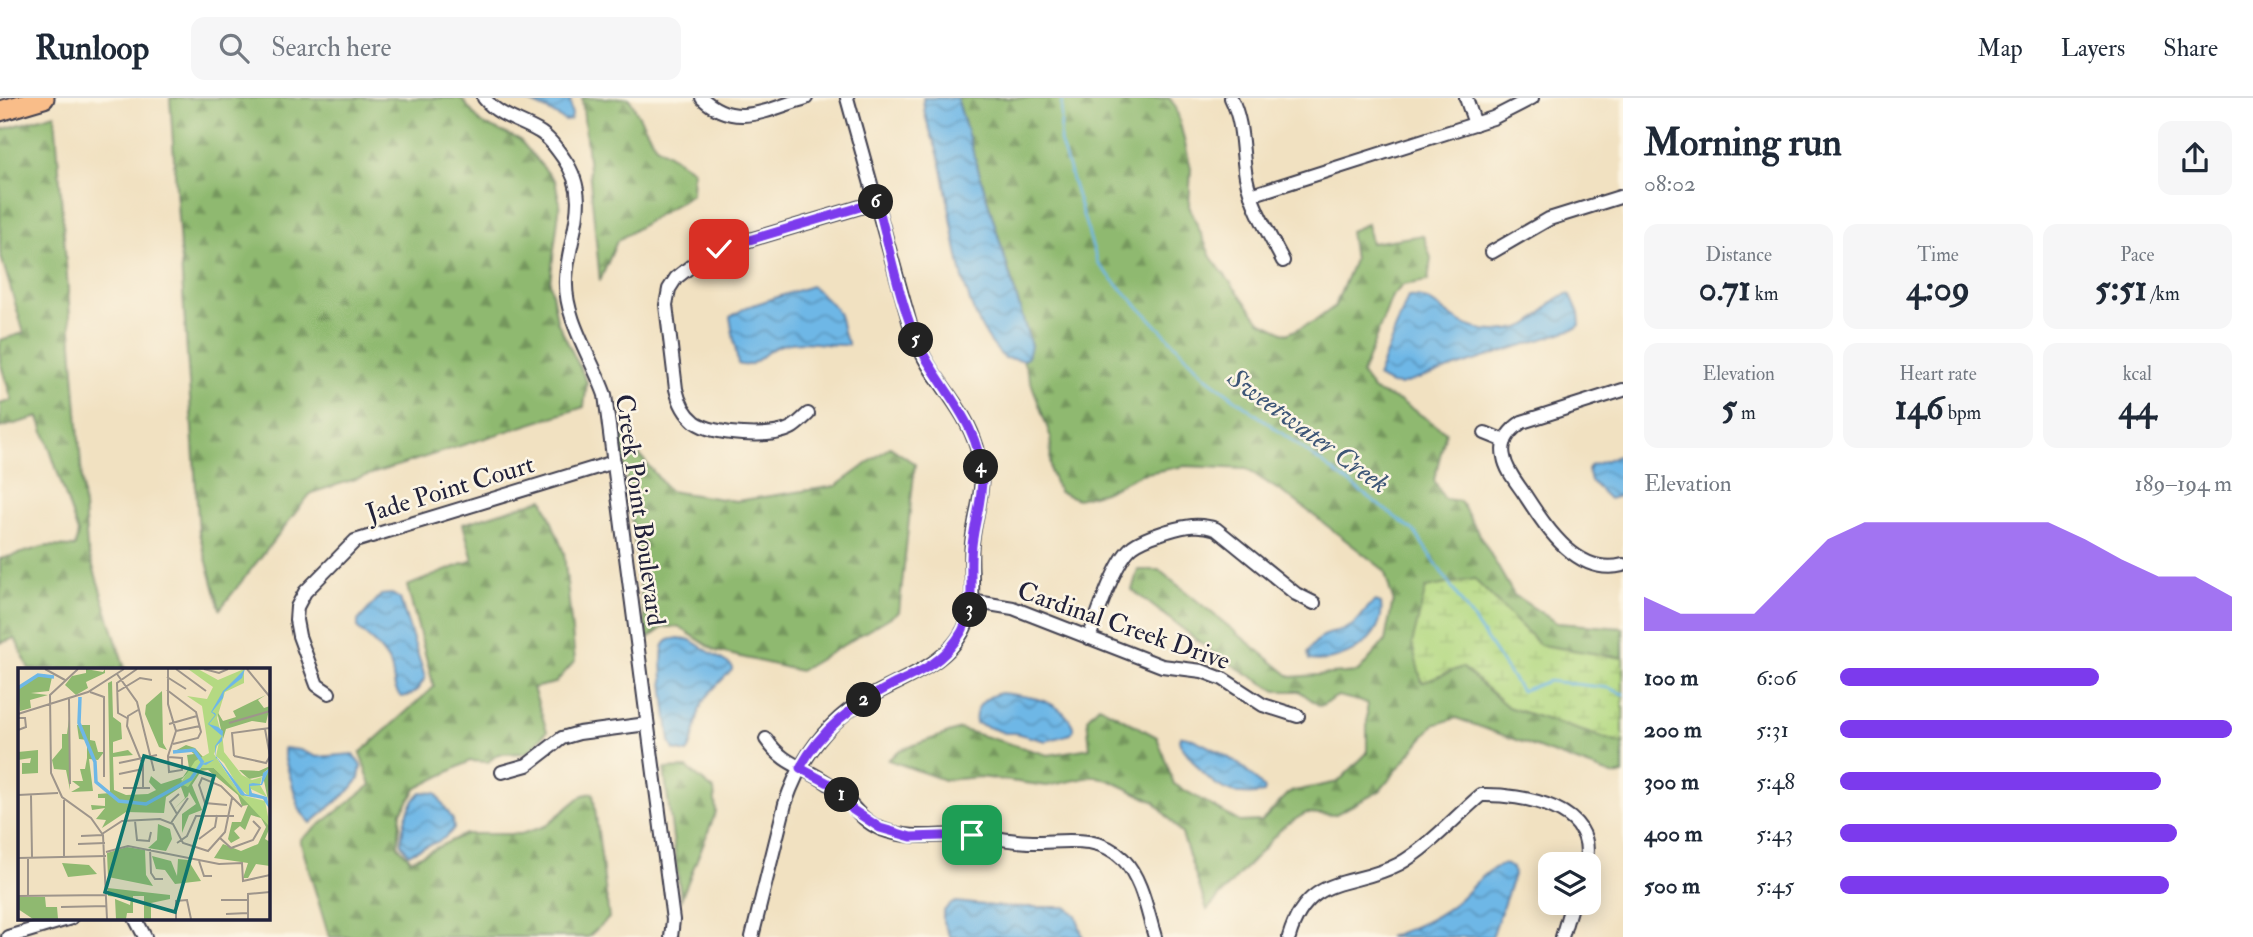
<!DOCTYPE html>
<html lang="en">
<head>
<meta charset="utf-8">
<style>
  body { margin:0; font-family:"IM FELL Double Pica",serif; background:#f6f6f7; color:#1f2937; height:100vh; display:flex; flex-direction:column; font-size:26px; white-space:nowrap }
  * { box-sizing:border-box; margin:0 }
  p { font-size:23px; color:#747a83 }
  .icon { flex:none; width:38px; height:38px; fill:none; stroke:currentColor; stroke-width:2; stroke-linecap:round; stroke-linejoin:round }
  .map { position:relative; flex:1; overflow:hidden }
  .side { display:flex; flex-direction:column; background:#fff; width:630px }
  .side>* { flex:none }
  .buttons { position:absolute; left:1538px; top:754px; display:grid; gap:14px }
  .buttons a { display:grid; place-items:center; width:63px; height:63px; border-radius:14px; background:#fff; box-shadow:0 4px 18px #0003; font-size:35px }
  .pin { position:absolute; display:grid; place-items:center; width:60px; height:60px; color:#fff; margin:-30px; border-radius:14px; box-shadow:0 4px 10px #0006 }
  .km { position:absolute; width:35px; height:35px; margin:-18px; border-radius:50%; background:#222; color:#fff; font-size:19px; line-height:35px; text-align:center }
  .round { display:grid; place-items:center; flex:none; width:74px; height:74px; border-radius:14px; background:#f6f6f7 }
  .overview { display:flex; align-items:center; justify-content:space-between; height:119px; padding:0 21px }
  h1 { font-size:38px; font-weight:800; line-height:52px }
  .metrics { display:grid; grid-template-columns:repeat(3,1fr); gap:10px; height:119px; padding:7px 21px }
  .metrics div { display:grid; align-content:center; border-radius:14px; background:#f6f6f7; text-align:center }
  .metrics b { font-size:35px; font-weight:800 }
  .metrics small { font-size:19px; font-weight:400 }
  .metrics p { font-size:19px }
  .chart { height:196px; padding:14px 21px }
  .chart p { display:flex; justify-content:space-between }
  .chart svg { width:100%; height:126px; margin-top:7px; fill:#7c3aed; opacity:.7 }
  ul { padding:0 21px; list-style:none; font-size:23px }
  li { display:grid; grid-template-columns:112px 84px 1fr; align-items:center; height:52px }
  li i { height:18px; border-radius:9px; background:#7c3aed }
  header { display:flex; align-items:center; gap:42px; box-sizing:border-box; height:98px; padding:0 35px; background:#fff; border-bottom:2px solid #e0e1e3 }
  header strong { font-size:33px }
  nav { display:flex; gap:38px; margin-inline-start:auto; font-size:24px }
  .search { width:490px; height:63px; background:#f6f6f7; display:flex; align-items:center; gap:18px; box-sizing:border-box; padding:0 24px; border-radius:14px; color:#747a83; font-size:26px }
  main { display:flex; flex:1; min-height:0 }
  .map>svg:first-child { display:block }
</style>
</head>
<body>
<header>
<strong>Runloop</strong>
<div class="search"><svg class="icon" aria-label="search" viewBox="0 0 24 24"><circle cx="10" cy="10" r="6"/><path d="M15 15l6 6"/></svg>Search here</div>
<nav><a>Map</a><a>Layers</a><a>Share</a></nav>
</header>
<main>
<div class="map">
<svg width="1623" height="839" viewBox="0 0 1623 839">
  <defs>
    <pattern id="forest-firs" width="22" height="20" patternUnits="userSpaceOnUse" patternTransform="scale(1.75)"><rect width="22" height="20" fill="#8fb970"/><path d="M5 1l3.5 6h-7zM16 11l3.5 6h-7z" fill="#74965d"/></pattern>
    <pattern id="wetland-marsh" width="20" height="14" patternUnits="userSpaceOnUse" patternTransform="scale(1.75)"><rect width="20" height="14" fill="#b4d982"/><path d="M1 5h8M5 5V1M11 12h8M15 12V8" fill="none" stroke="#9aba71"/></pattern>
    <pattern id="water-waves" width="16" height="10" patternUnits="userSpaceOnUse" patternTransform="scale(1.75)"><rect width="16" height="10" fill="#6eb7e6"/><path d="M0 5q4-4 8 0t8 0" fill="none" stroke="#5a94bc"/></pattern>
  </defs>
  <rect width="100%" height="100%" fill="#fcf5e5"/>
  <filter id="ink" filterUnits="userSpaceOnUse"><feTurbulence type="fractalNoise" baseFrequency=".0143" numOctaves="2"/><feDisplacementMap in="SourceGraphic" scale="14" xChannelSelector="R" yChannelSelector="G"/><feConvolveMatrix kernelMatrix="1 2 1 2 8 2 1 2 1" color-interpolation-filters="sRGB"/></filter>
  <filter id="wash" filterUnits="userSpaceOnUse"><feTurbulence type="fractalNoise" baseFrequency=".00686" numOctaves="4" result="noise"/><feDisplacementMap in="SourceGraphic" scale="28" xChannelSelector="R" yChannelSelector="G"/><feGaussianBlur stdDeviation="1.57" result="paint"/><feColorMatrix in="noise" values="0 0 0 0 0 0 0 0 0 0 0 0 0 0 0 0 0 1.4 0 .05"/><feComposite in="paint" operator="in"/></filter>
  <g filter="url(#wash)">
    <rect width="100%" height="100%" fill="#f1e1c1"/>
    <g fill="url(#forest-firs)" stroke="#586e56" stroke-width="2">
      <path d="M170 0H461L481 25 519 41 555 83 560 105 550 184 557 223 587 284 584 309 311 395 220 511 199 435Z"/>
      <path d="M582 0H629L655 47 693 72 692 96 617 143 600 183Z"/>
      <path d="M957 0H1169L1176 9 1191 70 1189 108 1211 159 1260 223 1287 236 1315 223 1335 208 1354 162 1350 133 1367 126 1371 145 1423 137 1431 160 1428 183 1403 187 1392 198 1362 276 1374 293 1400 303 1446 334 1434 382 1444 401 1460 403 1514 497 1557 525 1623 530V560L1539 547 1474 481 1423 584 1462 569 1508 609 1623 646V676L1615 678 1456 620 1433 627 1380 693 1334 717 1306 715 1283 729 1207 812 1182 736 1155 704 1111 683 1095 678 1047 688 981 679 944 682 888 662 900 652 960 631 1048 657 1090 650 1087 620 1099 608 1157 639 1174 686 1240 724 1262 723 1290 694 1338 684 1367 655V605L1338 598 1320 608 1299 593H1276L1219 559 1132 492 1138 472H1159L1291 579 1358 574 1385 543 1393 502 1384 472 1294 402 1246 371 1185 368 1141 376 1104 394 1078 401 1059 394 1050 373 1051 340 1023 262 1028 259 1031 247Z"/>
      <path d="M55 16 87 449 125 571H29L15 540 0 545V461L46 448 75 449 78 435 39 319 0 330V306L12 302 0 264V242L24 235 0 155V32Z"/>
      <path d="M620 333 669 393 736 403 836 388 890 349 915 366 899 514 800 573 716 553 679 529H664L647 541Z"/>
      <path d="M543 401 564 455 575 563 555 585 533 590 547 633 528 655 498 656 488 664 470 663 417 690 401 714 398 748 411 762 465 736H521L545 728 583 697 593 695 609 820 588 839H329L300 742 371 687 360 655 434 589 407 488 473 462 463 426Z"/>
      <path d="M687 670 714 692 716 714 681 801 664 671Z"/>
    </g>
    <path fill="url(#wetland-marsh)" stroke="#6b7e5e" stroke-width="2" d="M1474 481 1540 547 1623 560V646L1508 609 1462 569 1422 585 1412 546 1426 490Z"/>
    <g fill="url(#water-waves)" stroke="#486c90" stroke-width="2">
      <path d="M521 0H570L572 18 570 22 565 23 549 13Z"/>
      <path d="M923 0H957L1031 248 1028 259 1023 262 1004 260C956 211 956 131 941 67 936 42 924 27 923 0Z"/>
      <path d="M811 188C819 193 836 209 839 217 843 228 841 235 848 244V247C823 248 800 239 776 249 762 255 754 272 738 266L730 219 747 209Z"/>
      <path d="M1567 196 1571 197 1579 215 1580 227 1576 230 1400 287 1391 286 1377 279 1408 199C1427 197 1437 209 1452 219 1472 233 1495 236 1519 230 1540 225 1548 201 1567 196Z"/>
      <path d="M1618 358H1623V397L1609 401 1591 383 1588 372 1590 368Z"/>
      <path d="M392 496 400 501 425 579C420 590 414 598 401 599 391 589 395 577 390 566 383 552 370 541 358 531V523L381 497Z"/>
      <path d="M1375 503 1381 505C1387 542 1341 567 1309 562L1308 554C1323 530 1332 539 1351 528 1362 522 1365 509 1375 503Z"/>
      <path d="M679 540 690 542 732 568V572C721 583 709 593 702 606 694 622 697 640 687 655L674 652 670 644C668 628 658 559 664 547 667 541 673 541 679 540Z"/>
      <path d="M1001 595C1029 598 1064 602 1074 631L1071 636 1046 643 1015 635H1005L976 625C973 609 986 598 1001 595Z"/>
      <path d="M1182 638C1190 637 1232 661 1241 668 1251 675 1258 684 1265 691L1264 695C1220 703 1204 677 1180 646L1179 641Z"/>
      <path d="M284 650 300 652 317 659 353 656 361 668 359 681 350 692 311 725 300 713 284 658Z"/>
      <path d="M421 694 436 695 453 722 454 730C442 747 425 746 409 756L401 746C403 726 407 708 421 694Z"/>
      <path d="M1504 766 1513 770 1514 777 1492 839H1388C1413 830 1441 819 1461 800 1473 788 1487 771 1504 766Z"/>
      <path d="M956 804 1003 809H1066L1076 817 1083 839H950L943 824V814L949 807Z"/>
    </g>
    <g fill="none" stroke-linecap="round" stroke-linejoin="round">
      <path stroke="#6eb7e6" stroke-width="2.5" d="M1062 0 1060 43 1098 166 1207 280 1414 433 1521 593 1549 583 1609 590 1623 596"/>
    </g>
  </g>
  <g filter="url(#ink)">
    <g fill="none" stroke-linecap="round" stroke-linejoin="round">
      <defs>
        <g id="minor">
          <path d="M484 0C498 18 519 22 538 33 549 39 557 51 564 61 593 102 568 138 566 181 564 221 592 260 605 297L673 822 671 839"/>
          <path d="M702 0C735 32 768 11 806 0"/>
          <path d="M1231 0C1244 26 1241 51 1246 79 1252 109 1269 136 1283 163"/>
          <path d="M1466 0 1475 26"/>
          <path d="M1251 97 1493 20 1532 0"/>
          <path d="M1492 154 1549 121 1623 98"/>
          <path d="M1623 292 1522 324C1510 332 1500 343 1504 359 1506 373 1518 386 1525 397 1546 429 1577 479 1623 467"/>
          <path d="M808 316C803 320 797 327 791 330 771 341 713 337 695 324 684 315 679 304 676 291L666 207 669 191 676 180 709 154 877 104"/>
          <path d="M1485 335 1505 343"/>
          <path d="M971 503 1013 510 1162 568 1202 573 1223 581 1263 607 1298 618"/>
          <path d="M1089 540C1098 516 1115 462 1133 448 1144 440 1156 437 1168 433 1185 428 1199 425 1216 431L1296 496 1314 505"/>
          <path d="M329 595 317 587 299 538 296 522 297 509 305 494 355 443 614 364"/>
          <path d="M766 641C784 668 804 668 829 686 849 699 857 721 881 731 913 743 937 736 969 737 991 738 1011 744 1033 744 1065 744 1098 736 1123 761 1142 781 1147 813 1155 839"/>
          <path d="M502 674 527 667 562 640 579 635 647 626"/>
          <path d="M135 820 145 839"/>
          <path d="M8 839 71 820"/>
          <path d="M752 839 785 706C799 664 822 630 859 605 898 580 953 569 969 519 976 494 969 469 972 445 976 409 988 387 977 350 969 323 954 304 938 281 926 266 918 248 911 230L847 0"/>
          <path d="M1289 839C1308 774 1352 791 1399 766 1429 749 1455 719 1481 697 1522 696 1600 709 1585 766"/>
          <path d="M1562 839 1572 805"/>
        </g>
        <path id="primary" d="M0 13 44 0"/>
      </defs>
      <use href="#minor" stroke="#413f4f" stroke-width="16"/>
      <use href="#primary" stroke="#413f4f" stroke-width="23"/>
      <use href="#minor" stroke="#fff" stroke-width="12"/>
      <use href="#primary" stroke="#f9bd89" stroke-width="19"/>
    </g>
  </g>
  <g fill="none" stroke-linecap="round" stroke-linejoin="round" filter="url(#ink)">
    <defs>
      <path id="route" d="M719 151 877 104C889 146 896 190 912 231 931 284 979 319 982 377 983 406 971 432 971 461 970 498 977 519 950 550 935 568 913 577 892 587 853 607 821 631 800 670L830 686 853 712 880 730 911 739 972 737"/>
    </defs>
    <use href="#route" stroke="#fff" stroke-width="14"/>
    <use href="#route" stroke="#7c3aed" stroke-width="9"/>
  </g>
  <g text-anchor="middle" stroke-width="5" stroke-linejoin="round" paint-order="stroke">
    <g font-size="26" fill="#22223b" stroke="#fcf5e5">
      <text transform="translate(450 390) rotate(-17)" y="9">Jade Point Court</text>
      <text transform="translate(641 412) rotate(82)" y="9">Creek Point Boulevard</text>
      <text transform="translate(1124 527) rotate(19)" y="9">Cardinal Creek Drive</text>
    </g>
    <g font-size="28" font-style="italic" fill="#3d5677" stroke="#fcf5e5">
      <text transform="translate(1309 332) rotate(36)" y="10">Sweetwater Creek</text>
    </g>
  </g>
  <g transform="translate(18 570)">
    <rect width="252" height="252" fill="#f1e1c1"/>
    <path d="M68 1 85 4 87 1V5L68 14 70 20 58 27 47 17 54 8 68 5ZM25 6 34 9 31 23 13 25 30 27 12 32 13 40 2 43 0 19ZM94 13 95 49 103 55 104 71 95 74V85L110 82 115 87 95 89 96 122 108 127 130 126 138 122 131 114 133 108 143 116 165 109 171 100 169 87 176 86 170 81 155 84 168 77 177 80 185 89 163 112 170 115 183 100H196L231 132 252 159 247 171 252 174V198L238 196 230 210H225L230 195 196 190 205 176 223 183 240 176 248 159 243 150 233 147 227 162 222 158 216 163 222 170 213 175 210 171 214 154H223L230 137 224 138 220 127 190 102 183 103 174 117 184 142 171 147 164 165V146L178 136 171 124 170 128 156 141 167 130 163 119 148 129 146 145 108 144 84 160 88 152 78 151 87 140 74 142 73 137 87 138V130H80V126L92 125 90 15ZM144 23 145 75 149 82 141 79 127 46 128 37ZM248 27 240 32 246 40 252 38 248 55 234 53 208 61 205 71 199 43 205 53 218 49 215 43ZM51 51 52 122 48 102 36 101 34 92 44 80V66H49ZM59 57H72V72L77 73 80 84H86L80 92 71 91 75 123 53 124 62 119 54 113H65L62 101H67L69 90V72L61 71ZM20 82V105L4 106V95H12L13 90 0 92V84ZM252 98V100L245 105 252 103 250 132 245 108 231 111 221 102 241 103ZM140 156 152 161 154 171 148 183 130 180 139 172ZM109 179 127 182 128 207 135 218 90 209 89 185ZM134 188 153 193 159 208 160 191 170 192 183 213 157 216 147 202 138 201ZM44 195 71 197 79 206 50 209ZM90 220 152 227V231L133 235V251H126V228H115V245H109L108 251H98L97 231 112 237 113 230 90 228ZM0 229H27L28 239H39L40 251H50H15L0 241Z" fill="#8fb970"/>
    <path d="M170 1H180L200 12 226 1V15L207 24 199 50 202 61 195 58 204 64 206 84 224 107 234 112 244 109 242 117 249 129 233 121 231 128 221 120 206 95 198 88 201 74 196 86 223 127 247 133 252 159 196 100H183L170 119 162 116 177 93 191 85 184 38 169 28 189 31 195 19Z" fill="#b4d982"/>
    <path d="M227 1 224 10 206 24 205 30 194 44 197 45 198 47 191 56 200 59 205 63 204 73 198 78V88L227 126 231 127V116L235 115 243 116 245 105 252 100 244 117 232 118 234 125 249 129 252 142 245 131 223 127 199 90 188 97 183 96 198 91 197 78 204 68 190 56 197 47 193 44 205 23Z" fill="#6eb7e6"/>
    <path fill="none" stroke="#6eb7e6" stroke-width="3.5" d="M0 20 20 7 36 9M62 29 61 55 77 94 78 114 101 133 128 136 173 111 184 95M155 84 176 82 185 95"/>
    <path fill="none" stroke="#9e958b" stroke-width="2" d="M27 1 47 12M60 1 32 27 33 105 44 129 73 150 85 167 89 251M150 1V36L158 63 150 88V89L151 104 164 102V90L150 89M158 1 188 23M186 1 201 5 210 1M229 1 252 29M99 6 119 34 136 103M149 9 168 21M149 22 178 44 183 64 180 70 155 76M72 24 86 29V109M99 24 122 10 134 12M51 31 52 116M120 42 110 48 109 58 125 97V121M0 46 70 24 106 1M0 50H7L8 59 0 62M109 50 100 45 99 15 119 1M211 55 252 43M151 56 179 48M158 63 182 58M216 88 248 95 252 88 247 61M216 88 214 65 252 60M101 95 139 87M101 106 125 101M105 120H132M0 127 40 125M13 127 14 189M209 137 187 135 181 117 184 110 203 118 224 139M159 146 152 134 161 126M117 153 119 172 131 173 133 164M153 155 170 130M84 166 104 153 142 151 155 156 165 175 190 183 207 164 214 130M63 168 85 167M202 170 213 180 235 172 242 160 235 153M181 171 197 159 199 147M159 175 169 168 178 148H216M60 176 87 175M132 181 133 205 137 211H145M88 184 110 178 201 196 224 195 225 213 252 207M46 189V132M0 190 88 188M10 190V228M181 193 186 208H194M0 228 88 227M203 232H230M43 239 89 238M208 246 230 245M158 251V233L169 232 173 251M230 251V226L252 224"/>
    <path fill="#0f766e" fill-opacity="0.15" stroke="#0f766e" stroke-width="3.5" d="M126 88 196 108 157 244 87 224Z"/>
    <rect width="252" height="252" fill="none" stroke="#22223b" stroke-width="3.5"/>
  </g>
</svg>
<div class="buttons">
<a><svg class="icon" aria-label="layers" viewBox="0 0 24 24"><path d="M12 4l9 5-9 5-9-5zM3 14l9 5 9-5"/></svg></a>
</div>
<div class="pin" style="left:972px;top:737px;background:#1e9e55"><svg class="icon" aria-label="arrive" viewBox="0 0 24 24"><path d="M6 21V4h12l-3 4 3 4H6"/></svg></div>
<div class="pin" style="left:719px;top:151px;background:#d93025"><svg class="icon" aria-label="check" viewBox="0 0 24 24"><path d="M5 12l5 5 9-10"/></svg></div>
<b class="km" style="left:842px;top:697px">1</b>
<b class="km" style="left:864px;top:602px">2</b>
<b class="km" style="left:970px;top:512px">3</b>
<b class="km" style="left:981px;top:369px">4</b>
<b class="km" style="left:916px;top:242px">5</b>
<b class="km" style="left:876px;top:104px">6</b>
</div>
<section class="side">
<div class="overview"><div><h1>Morning run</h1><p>08:02</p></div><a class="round"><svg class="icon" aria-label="share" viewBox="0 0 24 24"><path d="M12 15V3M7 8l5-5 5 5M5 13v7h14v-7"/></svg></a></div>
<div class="metrics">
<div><p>Distance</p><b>0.71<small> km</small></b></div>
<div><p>Time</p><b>4:09</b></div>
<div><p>Pace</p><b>5:51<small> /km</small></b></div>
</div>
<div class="metrics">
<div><p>Elevation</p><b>5<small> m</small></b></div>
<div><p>Heart rate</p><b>146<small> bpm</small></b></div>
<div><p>kcal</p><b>44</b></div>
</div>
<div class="chart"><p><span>Elevation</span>189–194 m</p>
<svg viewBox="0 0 160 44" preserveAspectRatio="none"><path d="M0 44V32L10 38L20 38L30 38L40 25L50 12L60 6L70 6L80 6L90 6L100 6L110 6L120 12L130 19L140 25L150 25L160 32V44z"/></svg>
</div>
<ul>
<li><b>100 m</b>6:06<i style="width:66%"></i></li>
<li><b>200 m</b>5:31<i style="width:100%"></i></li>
<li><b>300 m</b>5:48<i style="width:82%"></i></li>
<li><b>400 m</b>5:43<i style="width:86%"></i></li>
<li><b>500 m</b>5:45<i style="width:84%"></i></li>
</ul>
</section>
</main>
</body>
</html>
